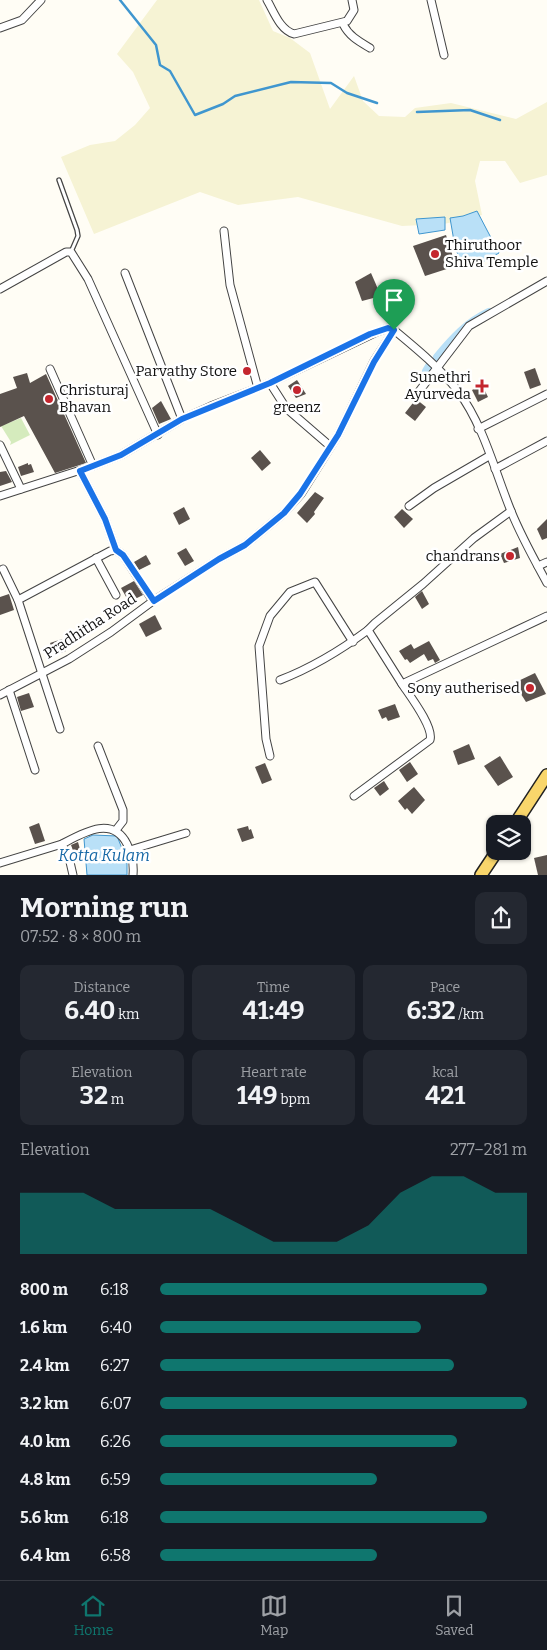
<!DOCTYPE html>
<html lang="en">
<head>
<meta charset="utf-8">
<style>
  body { margin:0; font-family:Bitter,serif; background:#242831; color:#f1f3f6; height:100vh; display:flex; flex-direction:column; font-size:19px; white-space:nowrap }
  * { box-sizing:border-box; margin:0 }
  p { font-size:16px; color:#9ea1a6 }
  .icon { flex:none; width:28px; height:28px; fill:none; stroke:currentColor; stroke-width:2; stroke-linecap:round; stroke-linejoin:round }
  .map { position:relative; height:875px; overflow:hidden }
  .details { display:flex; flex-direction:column; background:#171b24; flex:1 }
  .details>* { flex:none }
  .tools { position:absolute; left:486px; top:815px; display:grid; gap:10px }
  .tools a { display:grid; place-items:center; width:45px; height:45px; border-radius:10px; background:#171b24; box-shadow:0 1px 4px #0004; font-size:25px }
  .pin { position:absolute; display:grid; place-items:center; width:42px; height:42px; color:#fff; margin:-51px -21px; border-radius:50% 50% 50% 0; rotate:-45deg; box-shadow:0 0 5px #0007 }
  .pin .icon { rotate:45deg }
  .round { display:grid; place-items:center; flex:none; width:52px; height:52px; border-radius:10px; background:#242831 }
  .overview { display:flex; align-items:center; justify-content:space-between; height:85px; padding:0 20px }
  h1 { font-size:28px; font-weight:700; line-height:38px }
  .stats { display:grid; grid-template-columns:repeat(3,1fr); gap:8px; height:85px; padding:5px 20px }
  .stats div { display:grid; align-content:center; border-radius:10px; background:#242831; text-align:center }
  .stats b { font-size:25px; font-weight:700 }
  .stats small { font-size:14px; font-weight:400 }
  .stats p { font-size:14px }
  .chart { height:140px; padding:10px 20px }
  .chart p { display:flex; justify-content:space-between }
  .chart svg { width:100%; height:90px; margin-top:5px; fill:#0f766e; opacity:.7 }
  ul { padding:0 20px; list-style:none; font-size:16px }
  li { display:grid; grid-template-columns:80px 60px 1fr; align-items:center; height:38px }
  li i { height:12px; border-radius:6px; background:#0f766e }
  .tabs { display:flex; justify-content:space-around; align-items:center; height:70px; border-top:1px solid #363941; background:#171b24; font-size:14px; color:#9ea1a6 }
  .tabs a { display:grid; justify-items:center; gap:2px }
  .tabs .on { color:#0f766e }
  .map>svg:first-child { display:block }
</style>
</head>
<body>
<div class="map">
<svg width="547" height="875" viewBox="0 0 547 875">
  <rect width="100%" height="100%" fill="#fffdf5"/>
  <path fill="#f6f3d4" d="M157 0H259L273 31 290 38 310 53 330 109 354 76 363 101 379 116 405 117 415 108 451 103 516 119 547 102V175L520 183 505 161H480L475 181 482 215 444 224 402 226 298 197 238 205 200 192 94 234 61 157 90 145 115 141 135 125 150 108 133 72 117 54Z"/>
  <path fill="#d5ebbd" d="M21 418 30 435 10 445 11 442 1 426Z"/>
  <g fill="#b9e0f7" stroke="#3f96cf">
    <path d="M477 211 499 253 477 265 463 268 455 247 450 218 463 216Z"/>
    <path d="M445 217V230L419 234 416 219Z"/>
    <path d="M93 835 117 836 127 861V875H87L84 839Z"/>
  </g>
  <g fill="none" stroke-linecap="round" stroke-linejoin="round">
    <g stroke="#3f96cf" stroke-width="2.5">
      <path d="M120 0 156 45 160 65 170 71 195 115 223 104 235 96 291 82 331 83 347 93 377 103"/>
      <path d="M417 112 470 110 500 120"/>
    </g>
    <g stroke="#b9e0f7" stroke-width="8">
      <path d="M437 357C452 339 467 322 489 312"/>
      <path d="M426 371 429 366"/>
    </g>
  </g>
  <g fill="#5a524d">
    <path d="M446 235 456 266 425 276 413 246Z"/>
    <path d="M371 273 381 296 362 301 355 282Z"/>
    <path d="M535 368 541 385 530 389 524 372Z"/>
    <path d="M27 373 30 383 46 374 86 463 55 473 24 416 0 427V394L17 388 13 377Z"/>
    <path d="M297 380 306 394 296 398 288 386Z"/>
    <path d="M482 385 488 397 478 402 472 390Z"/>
    <path d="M416 399 426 407 415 421 405 413Z"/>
    <path d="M161 401 171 419 159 424 152 408Z"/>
    <path d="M260 450 271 463 262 471 251 458Z"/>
    <path d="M28 463V465L31 464 34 472 21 476 18 467Z"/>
    <path d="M6 471 12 482 0 486V472Z"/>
    <path d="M315 492 324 498 314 512 315 514 307 523 297 513Z"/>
    <path d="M184 507 190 519 179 525 173 513Z"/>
    <path d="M402 509 413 519 404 528 394 517Z"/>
    <path d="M547 519V538L542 540 537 529Z"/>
    <path d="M518 547 520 558 504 563 500 554Z"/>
    <path d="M186 548 194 561 185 566 177 553Z"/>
    <path d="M146 555 151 564 139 570 134 562Z"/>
    <path d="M134 581 143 595 129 602 121 588Z"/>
    <path d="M422 591 429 604 422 609 415 597Z"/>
    <path d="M9 594 14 610 0 615V597Z"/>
    <path d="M155 615 162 629 146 637 139 624Z"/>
    <path d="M62 639 66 651 55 655 50 643Z"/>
    <path d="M429 641 440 660 435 663 433 659 428 661 424 654 410 663 407 659 405 660 399 651 411 644 414 649Z"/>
    <path d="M535 673 546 694 526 702 514 683Z"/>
    <path d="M29 693 34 707 21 711 17 697Z"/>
    <path d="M395 704 400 717 388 721 386 717 382 719 378 710Z"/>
    <path d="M469 744 475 759 458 765 453 751Z"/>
    <path d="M500 756 513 777 498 786 484 766Z"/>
    <path d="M410 762 418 774 407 782 399 770Z"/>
    <path d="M265 763 272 780 262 784 255 767Z"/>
    <path d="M384 781 389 789 380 796 374 788Z"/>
    <path d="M414 787 425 800 412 814 407 808 405 810 398 801Z"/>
    <path d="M39 823 45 841 35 844 29 827Z"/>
    <path d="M248 826 249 830 251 829 254 838 242 842 237 829Z"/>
    <path d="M78 842 83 860 77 862 71 845Z"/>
    <path d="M547 855V875H538L534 858Z"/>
  </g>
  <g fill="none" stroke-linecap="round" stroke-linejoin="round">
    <defs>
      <path id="service" d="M59 180 77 230 78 236 71 252"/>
      <g id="minor">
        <path d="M267 0C274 12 280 30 294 34L347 21 354 10 352 0"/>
        <path d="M431 0 444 55"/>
        <path d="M343 24C349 36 358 41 370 48"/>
        <path d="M0 28 22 20 41 0"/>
        <path d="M224 231 230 285 258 388"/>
        <path d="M125 273 182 419"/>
        <path d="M0 289 66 252H71L88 279 158 435"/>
        <path d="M50 369 93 466"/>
        <path d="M270 383 286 408 330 446"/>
        <path d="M417 394 469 326 547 281"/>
        <path d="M478 429 547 394"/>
        <path d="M0 445 21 489"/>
        <path d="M495 469 547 441"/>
        <path d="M80 471 105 519 116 550"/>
        <path d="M0 496 93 466 121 455 182 419 211 406 270 383 377 332 388 328 394 330C417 349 440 368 458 391 484 426 495 472 511 511 521 536 534 559 547 583"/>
        <path d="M409 506 434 488 489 456"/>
        <path d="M511 511 474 538 423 584 375 623 368 630 402 684 547 616"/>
        <path d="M96 558 116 595"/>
        <path d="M538 566 547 562"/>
        <path d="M3 569 18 600 60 729"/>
        <path d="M18 600 110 551 116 550 123 555 153 601"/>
        <path d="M280 680C311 668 341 650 368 630"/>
        <path d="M9 690 35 770"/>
        <path d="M0 695 69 659 111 632 153 601 219 559 245 545 284 513 301 494 338 435 374 361 394 330"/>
        <path d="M98 746 123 810V821L116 830"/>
        <path d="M270 756 266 739 259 646 270 616 290 592 315 582 353 642"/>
        <path d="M354 796 430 740C434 727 410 696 402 684"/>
        <path d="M62 844C83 833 112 815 127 844 132 854 134 864 133 875"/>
        <path d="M130 850 186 833"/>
        <path d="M0 863 62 844 70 862 73 875"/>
      </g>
      <g id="primary">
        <path d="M515 824 547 775"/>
        <path d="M481 875 497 851"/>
      </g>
    </defs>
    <use href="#service" stroke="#444" stroke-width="5.5"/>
    <use href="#minor" stroke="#444" stroke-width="9"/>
    <use href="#primary" stroke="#222" stroke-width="14"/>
    <use href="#service" stroke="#fff" stroke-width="3"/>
    <use href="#minor" stroke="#fff" stroke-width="7"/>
    <use href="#primary" stroke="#f9d66b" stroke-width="11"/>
  </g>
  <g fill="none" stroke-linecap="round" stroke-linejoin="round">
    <defs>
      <path id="route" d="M388 328 394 330 374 362 338 435 300 494 284 513 245 545 219 559 154 601 123 555 116 550 105 519 80 471 121 455 182 419 270 383 370 334Z"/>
    </defs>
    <use href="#route" stroke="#fff" stroke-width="10"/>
    <use href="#route" stroke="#1a73e8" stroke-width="6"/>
  </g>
  <g fill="#c4262e" stroke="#fff" stroke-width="2">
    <circle cx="435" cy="254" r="5"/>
    <circle cx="247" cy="371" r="5"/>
    <path d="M479.5 378.5h5v5h5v5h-5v5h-5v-5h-5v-5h5z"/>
    <circle cx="297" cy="390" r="5"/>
    <circle cx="49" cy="399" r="5"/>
    <circle cx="510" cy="556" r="5"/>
    <circle cx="530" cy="688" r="5"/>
  </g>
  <g text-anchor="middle" stroke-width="5" stroke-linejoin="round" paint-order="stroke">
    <g font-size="15" fill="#111" stroke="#fff" text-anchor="end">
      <text x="445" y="250" text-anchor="start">Thiruthoor<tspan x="445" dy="17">Shiva Temple</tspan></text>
      <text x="237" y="376">Parvathy Store</text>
      <text x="471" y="382">Sunethri<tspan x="471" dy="17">Ayurveda</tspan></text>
      <text x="59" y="395" text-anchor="start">Christuraj<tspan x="59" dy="17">Bhavan</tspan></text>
      <text x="297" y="412" text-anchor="middle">greenz</text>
      <text x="500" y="561">chandrans</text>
      <text x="520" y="693">Sony autherised</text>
    </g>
    <g font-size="15" fill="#111" stroke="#fff">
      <text transform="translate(90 626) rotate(-33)" y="5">Pradhitha Road</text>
    </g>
    <g font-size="16" font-style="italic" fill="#1768a6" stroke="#fff">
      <text x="104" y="861">Kotta Kulam</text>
    </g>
  </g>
</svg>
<div class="tools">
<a><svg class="icon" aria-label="layers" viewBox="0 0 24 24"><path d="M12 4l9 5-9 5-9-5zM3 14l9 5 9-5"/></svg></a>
</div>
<div class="pin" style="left:394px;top:330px;background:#1e9e55"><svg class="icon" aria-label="arrive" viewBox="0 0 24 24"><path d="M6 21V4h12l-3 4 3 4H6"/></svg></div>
</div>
<section class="details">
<div class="overview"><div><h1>Morning run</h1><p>07:52 · 8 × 800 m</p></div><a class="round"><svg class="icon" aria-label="share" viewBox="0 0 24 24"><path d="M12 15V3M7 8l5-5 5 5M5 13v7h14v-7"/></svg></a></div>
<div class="stats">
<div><p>Distance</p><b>6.40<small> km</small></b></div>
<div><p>Time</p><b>41:49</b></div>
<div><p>Pace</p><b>6:32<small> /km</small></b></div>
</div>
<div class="stats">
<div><p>Elevation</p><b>32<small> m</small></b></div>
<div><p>Heart rate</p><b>149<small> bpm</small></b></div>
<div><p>kcal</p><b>421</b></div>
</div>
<div class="chart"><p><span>Elevation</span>277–281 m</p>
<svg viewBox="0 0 160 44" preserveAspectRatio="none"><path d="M0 44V14L10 14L20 14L30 22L40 22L50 22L60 22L70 30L80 38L90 38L100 38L110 30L120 14L130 6L140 6L150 14L160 14V44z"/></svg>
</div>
<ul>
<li><b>800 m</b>6:18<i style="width:89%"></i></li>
<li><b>1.6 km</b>6:40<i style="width:71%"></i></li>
<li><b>2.4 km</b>6:27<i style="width:80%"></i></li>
<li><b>3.2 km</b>6:07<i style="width:100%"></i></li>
<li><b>4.0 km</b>6:26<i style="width:81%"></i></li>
<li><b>4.8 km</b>6:59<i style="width:59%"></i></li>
<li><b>5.6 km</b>6:18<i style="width:89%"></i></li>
<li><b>6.4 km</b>6:58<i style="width:59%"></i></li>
</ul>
</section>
<nav class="tabs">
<a class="on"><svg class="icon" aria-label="home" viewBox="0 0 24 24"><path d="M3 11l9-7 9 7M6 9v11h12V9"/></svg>Home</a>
<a><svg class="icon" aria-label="map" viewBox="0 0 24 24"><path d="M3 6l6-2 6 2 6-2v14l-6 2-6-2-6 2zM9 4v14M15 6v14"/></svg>Map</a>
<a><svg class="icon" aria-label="saved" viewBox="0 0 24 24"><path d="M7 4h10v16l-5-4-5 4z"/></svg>Saved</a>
</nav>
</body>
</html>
